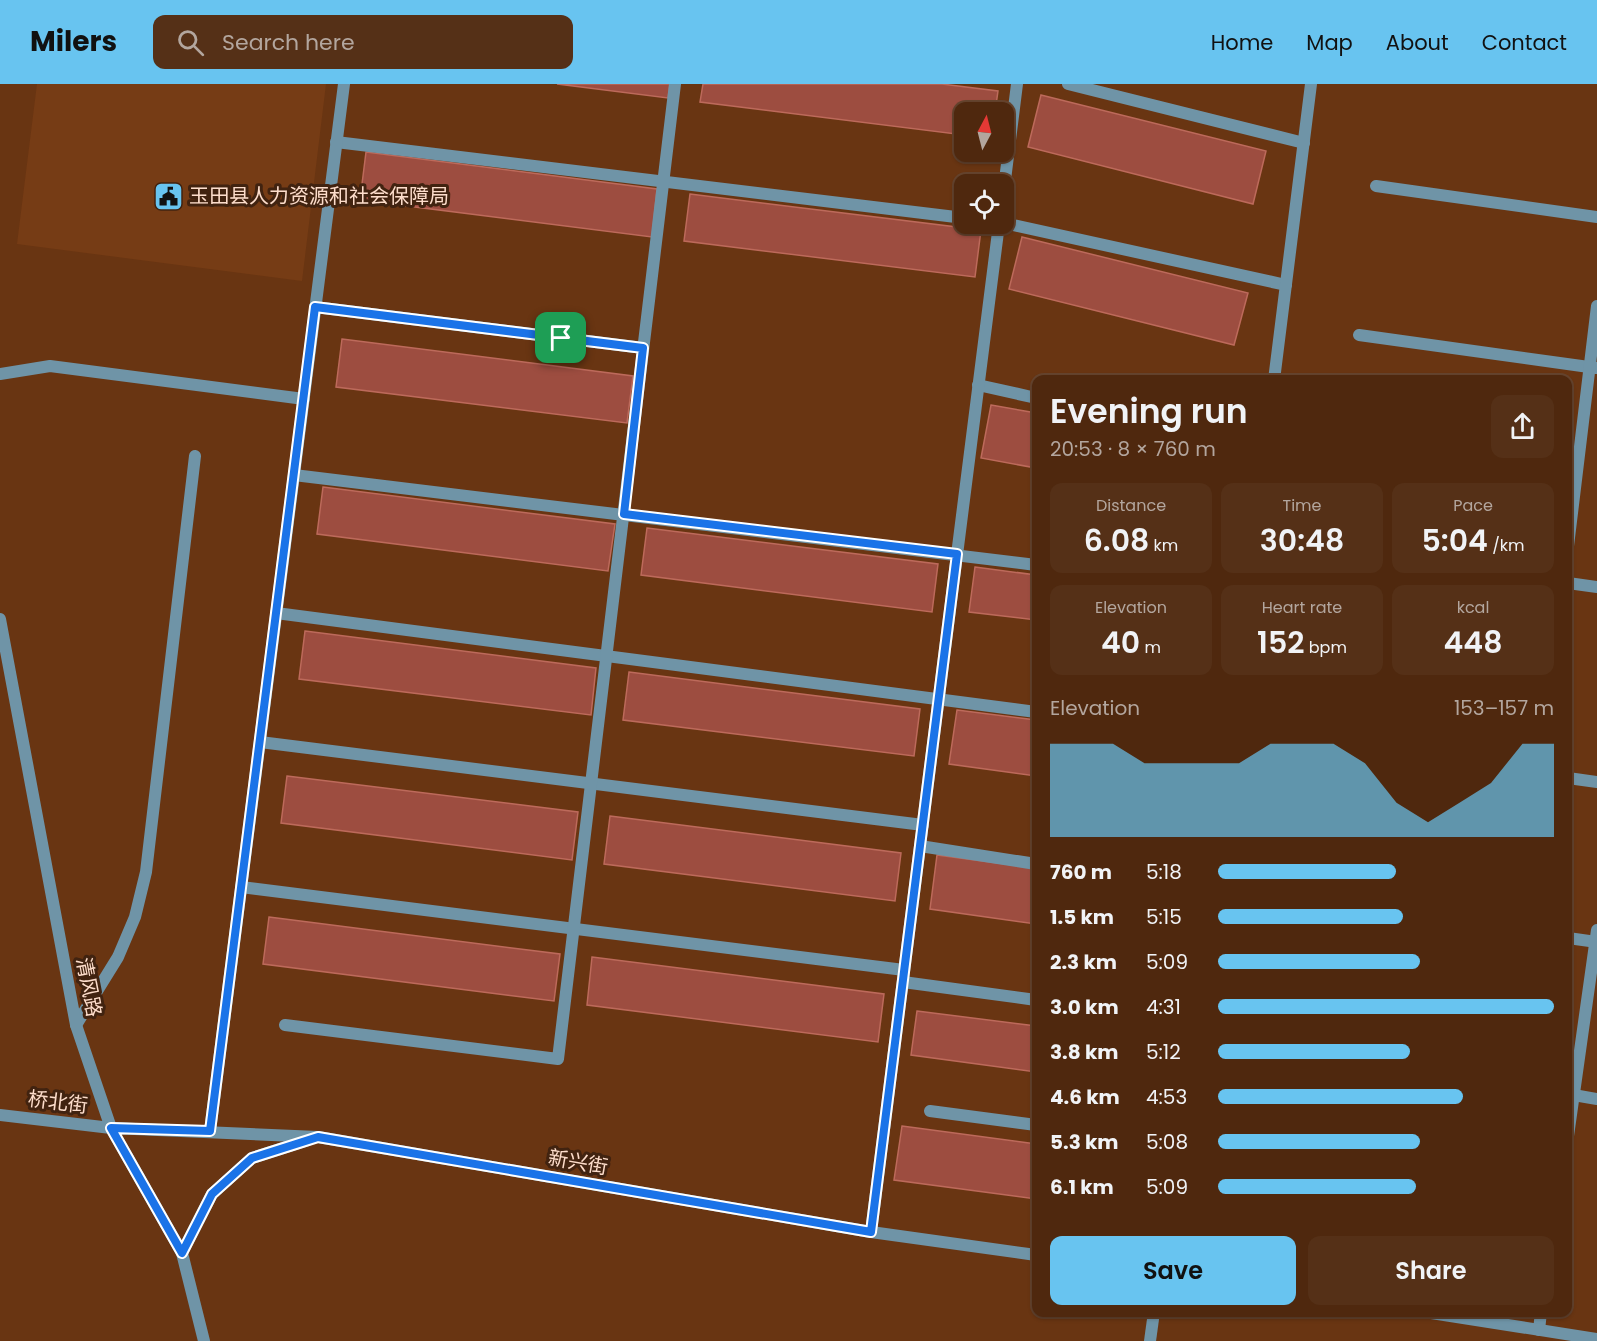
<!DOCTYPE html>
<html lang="en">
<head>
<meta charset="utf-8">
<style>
  body { margin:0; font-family:Poppins,"Noto Sans SC",sans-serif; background:#553017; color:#f1f3f6; height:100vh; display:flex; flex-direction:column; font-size:22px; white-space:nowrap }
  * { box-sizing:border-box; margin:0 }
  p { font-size:20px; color:#b3a69e }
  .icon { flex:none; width:33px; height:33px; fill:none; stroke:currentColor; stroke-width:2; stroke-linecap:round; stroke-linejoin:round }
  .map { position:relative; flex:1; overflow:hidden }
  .side { position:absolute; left:1032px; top:291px; width:540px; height:942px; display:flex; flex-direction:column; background:#4f280e; border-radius:12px; box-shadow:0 2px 4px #0004,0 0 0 2px #66442e }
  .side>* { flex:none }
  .needle { width:39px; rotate:7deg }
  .tools { position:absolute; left:954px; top:18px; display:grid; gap:12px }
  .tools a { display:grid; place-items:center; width:60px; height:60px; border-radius:12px; background:#4f280e; box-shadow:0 2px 4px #0004,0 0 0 2px #66442e; font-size:30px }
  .pin { position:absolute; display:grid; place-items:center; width:51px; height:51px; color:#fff; margin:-26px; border-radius:12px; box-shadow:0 3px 9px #0006 }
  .round { display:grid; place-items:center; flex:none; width:63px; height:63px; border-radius:12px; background:#553017 }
  .summary { display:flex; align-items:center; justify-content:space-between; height:102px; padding:0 18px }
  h1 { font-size:33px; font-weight:600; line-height:45px }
  .metrics { display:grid; grid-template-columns:repeat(3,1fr); gap:9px; height:102px; padding:6px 18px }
  .metrics div { display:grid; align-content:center; border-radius:12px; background:#553017; text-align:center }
  .metrics b { font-size:30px; font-weight:600 }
  .metrics small { font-size:16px; font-weight:400 }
  .metrics p { font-size:16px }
  .chart { height:168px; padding:12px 18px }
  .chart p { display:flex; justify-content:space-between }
  .chart svg { width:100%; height:108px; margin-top:6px; fill:#68c4f0; opacity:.7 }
  .cta { display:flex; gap:12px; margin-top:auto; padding:12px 18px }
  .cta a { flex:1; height:69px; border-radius:12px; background:#68c4f0; color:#111; font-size:24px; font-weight:600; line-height:69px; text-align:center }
  .cta a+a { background:#553017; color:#f1f3f6 }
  ul { padding:0 18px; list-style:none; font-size:20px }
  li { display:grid; grid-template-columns:96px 72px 1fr; align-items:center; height:45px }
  li i { height:15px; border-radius:8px; background:#68c4f0 }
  header { display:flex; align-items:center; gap:36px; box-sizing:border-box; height:84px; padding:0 30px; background:#68c4f0; color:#111 }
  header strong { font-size:28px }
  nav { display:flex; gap:33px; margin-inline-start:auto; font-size:21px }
  .search { width:420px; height:54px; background:#553017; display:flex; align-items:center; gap:15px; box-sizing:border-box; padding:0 21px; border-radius:12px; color:#b3a69e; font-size:22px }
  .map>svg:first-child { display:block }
</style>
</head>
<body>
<header>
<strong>Milers</strong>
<div class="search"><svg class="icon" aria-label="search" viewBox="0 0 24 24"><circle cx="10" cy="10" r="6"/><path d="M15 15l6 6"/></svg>Search here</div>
<nav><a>Home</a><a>Map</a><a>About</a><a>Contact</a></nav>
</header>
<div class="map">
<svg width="1597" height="1257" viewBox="0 0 1597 1257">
  <rect width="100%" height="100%" fill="#693512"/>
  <path fill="#763c15" d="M37 0H326L302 197 17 160Z"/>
  <g fill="#9d4d40" stroke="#bd6a5b" stroke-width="1.5">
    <path d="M557 0H670L668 14Z"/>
    <path d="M703 0H942L998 7 995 28H964V51L700 18Z"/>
    <path d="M1041 11 1266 67 1253 120 1028 63Z"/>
    <path d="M366 68 657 105 652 153 360 116Z"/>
    <path d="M690 110 981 146 975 193 684 157Z"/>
    <path d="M1022 153 1248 209 1234 261 1009 205Z"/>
    <path d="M342 255 633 292 627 339 336 303Z"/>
    <path d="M991 321 1036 329V384L981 374Z"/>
    <path d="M323 403 615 440 608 487 317 450Z"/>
    <path d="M647 444 938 480 932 528 641 491Z"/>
    <path d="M975 483 1036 491V536L969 528Z"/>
    <path d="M305 547 596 584 591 631 299 595Z"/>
    <path d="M629 588 920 625 914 672 623 636Z"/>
    <path d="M957 626 1036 636V692L949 680Z"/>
    <path d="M287 692 578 728 572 776 281 739Z"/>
    <path d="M610 732 901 769 895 817 604 780Z"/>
    <path d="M937 771 1036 784V840L930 825Z"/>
    <path d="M269 833 560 870 554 917 263 880Z"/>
    <path d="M592 873 884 910 878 958 587 921Z"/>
    <path d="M917 927 1036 942V988L911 971Z"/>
    <path d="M902 1042 1036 1060V1115L894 1096Z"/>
  </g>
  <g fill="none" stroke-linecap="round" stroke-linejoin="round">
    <g stroke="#6f94a7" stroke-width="12">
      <path d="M1068 0 1304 59"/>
      <path d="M336 58 964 134"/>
      <path d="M1376 102 1597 133"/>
      <path d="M1004 139 1286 201"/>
      <path d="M315 223 643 264"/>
      <path d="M1359 251 1596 284"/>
      <path d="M978 301 1036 314"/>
      <path d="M294 391 1036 481"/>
      <path d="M1568 462 1597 222"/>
      <path d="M276 529 1036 628"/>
      <path d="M260 658 923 741"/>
      <path d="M1568 694 1597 698"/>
      <path d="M920 762 1036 780"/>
      <path d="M241 803 904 886"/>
      <path d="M1568 854 1597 858"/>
      <path d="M903 898 1036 916"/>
      <path d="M76 941 118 873 135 833 146 788 195 372"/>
      <path d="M285 941 558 975 675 0"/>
      <path d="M1568 1010 1597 1015"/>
      <path d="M930 1027 1036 1041"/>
    </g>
    <g stroke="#6f94a7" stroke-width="12">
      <path d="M1004 104 1017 0"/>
      <path d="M0 290 50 282 304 315"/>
      <path d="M1274 296 1311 0"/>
      <path d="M1568 499 1597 503"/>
      <path d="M210 1047 344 0"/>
      <path d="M1568 1052 1597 846"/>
      <path d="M871 1148 999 140"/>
      <path d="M1539 1246 1541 1228"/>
      <path d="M1150 1257 1154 1228"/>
    </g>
    <g stroke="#6f94a7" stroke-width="12">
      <path d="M0 535 76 941 111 1044 182 1169 204 1257"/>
      <path d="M0 1031 111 1044 318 1053 871 1148 1036 1171"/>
      <path d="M182 1169 212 1110 252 1074 308 1056"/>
      <path d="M1425 1228 1597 1255"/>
    </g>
  </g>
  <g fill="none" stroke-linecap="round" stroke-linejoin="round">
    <defs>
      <path id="route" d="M315 223 643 264 624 430 957 470 871 1148 318 1053 252 1074 212 1110 182 1169 111 1044 210 1047Z"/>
    </defs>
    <use href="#route" stroke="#fff" stroke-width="12"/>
    <use href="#route" stroke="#1a73e8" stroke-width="8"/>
  </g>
  <defs>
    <symbol id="civic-square" viewBox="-11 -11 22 22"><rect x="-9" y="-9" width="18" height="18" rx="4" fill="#68c4f0" stroke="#412310"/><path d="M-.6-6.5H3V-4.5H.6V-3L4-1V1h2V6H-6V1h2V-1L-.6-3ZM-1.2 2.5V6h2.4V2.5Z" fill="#111"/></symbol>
  </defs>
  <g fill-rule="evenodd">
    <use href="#civic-square" x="152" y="96" width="33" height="33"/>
  </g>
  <g text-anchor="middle" stroke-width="6" stroke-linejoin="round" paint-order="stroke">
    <g font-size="20" fill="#fdddcb" stroke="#412310" text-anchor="start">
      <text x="189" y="119">玉田县人力资源和社会保障局</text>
    </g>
    <g font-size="20" fill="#fdddcb" stroke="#412310">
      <text transform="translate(89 903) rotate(79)" y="7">清风路</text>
      <text transform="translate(58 1018) rotate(7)" y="7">桥北街</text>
      <text transform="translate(578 1078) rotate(10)" y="7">新兴街</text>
    </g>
  </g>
</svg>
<div class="tools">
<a><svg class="needle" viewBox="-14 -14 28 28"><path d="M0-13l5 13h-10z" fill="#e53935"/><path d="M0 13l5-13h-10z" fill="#b3a69e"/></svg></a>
<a><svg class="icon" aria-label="locate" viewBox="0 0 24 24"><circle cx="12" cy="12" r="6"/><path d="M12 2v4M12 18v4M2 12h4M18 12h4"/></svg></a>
</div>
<div class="pin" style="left:561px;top:254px;background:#1e9e55"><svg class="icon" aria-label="arrive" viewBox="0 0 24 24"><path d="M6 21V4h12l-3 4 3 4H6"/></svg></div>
<section class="side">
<div class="summary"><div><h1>Evening run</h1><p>20:53 · 8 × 760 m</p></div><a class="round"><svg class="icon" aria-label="share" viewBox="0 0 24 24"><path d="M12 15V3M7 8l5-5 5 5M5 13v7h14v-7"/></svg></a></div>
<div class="metrics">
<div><p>Distance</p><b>6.08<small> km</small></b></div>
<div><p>Time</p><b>30:48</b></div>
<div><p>Pace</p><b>5:04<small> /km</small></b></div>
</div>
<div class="metrics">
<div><p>Elevation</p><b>40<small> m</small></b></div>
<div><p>Heart rate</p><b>152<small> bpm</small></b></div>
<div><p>kcal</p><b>448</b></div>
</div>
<div class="chart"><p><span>Elevation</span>153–157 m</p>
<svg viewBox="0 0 160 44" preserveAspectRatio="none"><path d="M0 44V6L10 6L20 6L30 14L40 14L50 14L60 14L70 6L80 6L90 6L100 14L110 30L120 38L130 30L140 22L150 6L160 6V44z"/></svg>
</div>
<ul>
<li><b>760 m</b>5:18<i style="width:53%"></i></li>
<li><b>1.5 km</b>5:15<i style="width:55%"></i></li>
<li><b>2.3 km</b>5:09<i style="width:60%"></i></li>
<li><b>3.0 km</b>4:31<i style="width:100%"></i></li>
<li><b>3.8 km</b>5:12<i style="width:57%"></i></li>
<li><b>4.6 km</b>4:53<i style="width:73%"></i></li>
<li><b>5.3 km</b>5:08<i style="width:60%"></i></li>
<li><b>6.1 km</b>5:09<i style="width:59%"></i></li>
</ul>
<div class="cta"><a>Save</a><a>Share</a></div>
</section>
</div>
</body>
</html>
